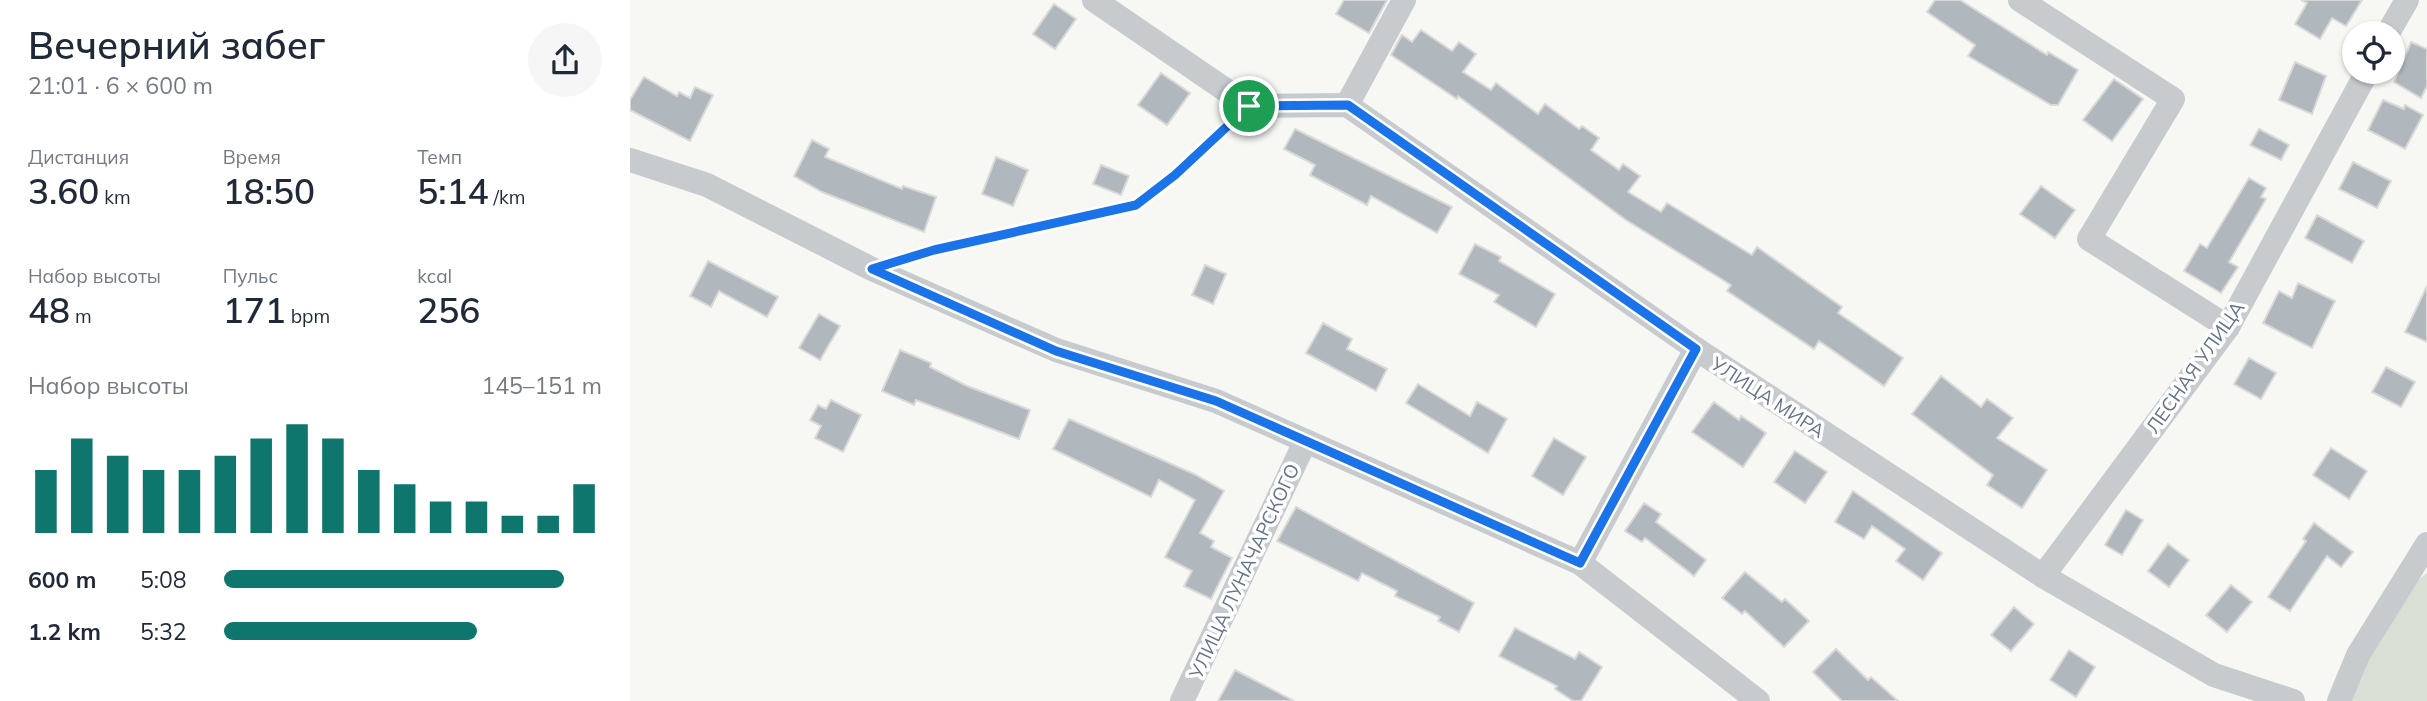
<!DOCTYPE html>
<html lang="ru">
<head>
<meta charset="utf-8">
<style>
  body { margin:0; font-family:Mulish,sans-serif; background:#f6f6f7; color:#1f2937; height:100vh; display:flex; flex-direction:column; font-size:26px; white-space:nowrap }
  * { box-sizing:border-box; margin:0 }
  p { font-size:23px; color:#747a83 }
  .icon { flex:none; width:38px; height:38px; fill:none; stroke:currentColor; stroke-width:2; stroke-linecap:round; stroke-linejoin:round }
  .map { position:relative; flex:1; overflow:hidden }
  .sheet { display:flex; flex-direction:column; background:#fff; width:630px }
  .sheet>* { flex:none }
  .controls { position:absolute; left:1712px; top:21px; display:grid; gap:14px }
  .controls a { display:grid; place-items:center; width:63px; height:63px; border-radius:50%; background:#fff; box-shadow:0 2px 5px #0004; font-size:35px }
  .pin { position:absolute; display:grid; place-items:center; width:60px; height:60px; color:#fff; margin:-30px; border:4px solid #fff; border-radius:50%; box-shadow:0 2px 7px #0007 }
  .round { display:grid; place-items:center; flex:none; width:74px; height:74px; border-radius:37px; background:#f6f6f7 }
  .head { display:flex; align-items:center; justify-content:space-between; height:119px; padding:0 28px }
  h1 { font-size:38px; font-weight:600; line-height:52px }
  .stats { display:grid; grid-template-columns:repeat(3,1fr); gap:10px; height:119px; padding:7px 28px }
  .stats div { display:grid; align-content:center }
  .stats b { font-size:35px; font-weight:600 }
  .stats small { font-size:19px; font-weight:400 }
  .stats p { font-size:19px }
  .chart { height:196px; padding:14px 28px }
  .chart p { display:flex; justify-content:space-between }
  .chart svg { width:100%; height:126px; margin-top:7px; stroke:#0f766e; stroke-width:6 }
  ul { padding:0 28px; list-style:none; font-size:23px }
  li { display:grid; grid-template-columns:112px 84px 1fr; align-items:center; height:52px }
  li i { height:18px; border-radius:9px; background:#0f766e }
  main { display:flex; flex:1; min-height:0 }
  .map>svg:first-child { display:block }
</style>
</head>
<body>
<main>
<section class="sheet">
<div class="head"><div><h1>Вечерний забег</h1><p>21:01 · 6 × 600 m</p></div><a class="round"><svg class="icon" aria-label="share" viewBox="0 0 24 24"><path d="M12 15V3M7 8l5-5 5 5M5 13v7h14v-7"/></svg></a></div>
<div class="stats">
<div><p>Дистанция</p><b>3.60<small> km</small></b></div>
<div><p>Время</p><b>18:50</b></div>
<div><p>Темп</p><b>5:14<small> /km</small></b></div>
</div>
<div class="stats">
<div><p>Набор высоты</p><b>48<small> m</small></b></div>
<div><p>Пульс</p><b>171<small> bpm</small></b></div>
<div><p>kcal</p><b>256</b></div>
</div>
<div class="chart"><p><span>Набор высоты</span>145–151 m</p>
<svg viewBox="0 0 160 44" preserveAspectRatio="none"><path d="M5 44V22M15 44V11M25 44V17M35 44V22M45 44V22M55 44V17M65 44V11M75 44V6M85 44V11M95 44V22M105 44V27M115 44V33M125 44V33M135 44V38M145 44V38M155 44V27"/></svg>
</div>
<ul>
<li><b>600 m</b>5:08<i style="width:90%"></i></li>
<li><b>1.2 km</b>5:32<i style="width:67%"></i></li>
</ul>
</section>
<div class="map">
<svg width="1797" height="701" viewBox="0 0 1797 701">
  <rect width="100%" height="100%" fill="#f7f7f4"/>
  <path fill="#d8e0d5" d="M1797 573V701H1711L1763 599Z"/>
  <g fill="#b0b7bd" stroke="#d9d9d7" stroke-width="2">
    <path d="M714 0H757L739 33 706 14Z"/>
    <path d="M1305 0H1330L1417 55 1418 52 1448 70 1428 105H1421L1338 56 1345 45 1297 12Z"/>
    <path d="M1671 0H1732L1716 26 1702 18 1690 39 1665 24 1677 3Z"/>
    <path d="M424 4 446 19 425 49 403 34Z"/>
    <path d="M791 30 822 51 829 42 846 54 833 72 861 90 866 83 908 114 915 104 949 129 952 126 969 138 961 150 989 170 993 164 1010 176 998 192 1031 212 1037 203 1122 255 1127 247 1212 307 1208 313 1273 358 1254 386 1189 341 1184 349 1097 291 1101 285 996 220 828 96 827 99 761 55 772 35 782 42Z"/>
    <path d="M1781 42 1797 49V86L1791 98 1764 82Z"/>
    <path d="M1665 62 1696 76 1682 114 1649 100Z"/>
    <path d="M531 73 560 93 537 125 508 105Z"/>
    <path d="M14 77 47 96 49 92 60 98 65 87 83 95 60 141 0 110V100Z"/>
    <path d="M1484 79 1513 99 1482 141 1453 120Z"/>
    <path d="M1753 100 1774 109 1775 105 1793 115 1775 149 1738 130Z"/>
    <path d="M665 129 822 207 807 233 741 196 737 205 680 175 685 165 654 149Z"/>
    <path d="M1629 129 1659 145 1651 160 1620 145Z"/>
    <path d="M182 140 199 149 195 157 272 189 273 186 306 197 294 232 192 192 164 176Z"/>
    <path d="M366 157 398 170 383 206 352 194Z"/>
    <path d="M1723 162 1761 181 1747 208 1709 189Z"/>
    <path d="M471 165 499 176 491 195 463 184Z"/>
    <path d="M1619 178 1636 188 1631 197 1636 199 1599 262 1608 267 1591 293 1554 271 1570 244 1577 248Z"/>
    <path d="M1411 186 1445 210 1425 238 1390 214Z"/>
    <path d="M1687 215 1734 241 1722 263 1675 238Z"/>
    <path d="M845 244 871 257 869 261 925 294 906 327 864 302 869 295 829 274Z"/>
    <path d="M78 261 148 297 137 317 89 291 81 307 60 296Z"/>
    <path d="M575 265 596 274 583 304 562 295Z"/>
    <path d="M1668 283 1705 301 1682 348 1633 323 1649 291 1662 298Z"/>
    <path d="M1797 286V342L1775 332Z"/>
    <path d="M189 314 210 326 190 360 169 348Z"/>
    <path d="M693 323 722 339 717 349 757 369 746 391 676 353Z"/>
    <path d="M270 350 301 363 300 367 337 386 400 410 389 439 286 400 284 405 252 391Z"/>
    <path d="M1619 358 1646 373 1631 399 1604 384Z"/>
    <path d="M1756 367 1785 382 1771 407 1742 392Z"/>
    <path d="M1311 376 1351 407 1357 399 1383 418 1367 438 1417 470 1392 508 1357 485 1363 475 1282 414Z"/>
    <path d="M788 384 840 416 847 402 877 419 858 453 776 403Z"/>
    <path d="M201 400 231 415 213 452 185 438 191 426 180 420 188 405 196 409Z"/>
    <path d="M1084 402 1109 420 1111 416 1136 433 1113 467 1062 432Z"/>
    <path d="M439 419 564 474 594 491 570 533 584 541 581 547 602 558 581 599 554 586 562 571 535 557 565 500 529 480 521 497 423 449Z"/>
    <path d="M924 438 956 457 933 495 902 476Z"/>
    <path d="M1701 448 1737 471 1719 499 1683 475Z"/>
    <path d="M1165 451 1197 472 1175 503 1144 482Z"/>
    <path d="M1223 491 1312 553 1293 580 1266 561 1275 549 1242 526 1234 539 1205 522Z"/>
    <path d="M1014 503 1031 514 1026 522 1076 560 1064 576 1015 538 1012 542 995 531Z"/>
    <path d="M666 507 844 603 829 632 808 621 810 617 765 596 767 591 732 573 728 581 647 541Z"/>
    <path d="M1496 510 1513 520 1492 555 1475 545Z"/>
    <path d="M1684 523 1723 552 1711 567 1697 556 1660 611 1638 597 1676 541 1673 539Z"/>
    <path d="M1538 544 1559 560 1539 587 1518 571Z"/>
    <path d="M1115 572 1152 602 1155 599 1179 621 1154 647 1115 611 1112 614 1092 598Z"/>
    <path d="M1601 585 1622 602 1597 632 1576 615Z"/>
    <path d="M1384 607 1404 624 1381 651 1361 635Z"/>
    <path d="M885 628 945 659 949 652 972 667 951 701H943L925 689 927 686 869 656Z"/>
    <path d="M1206 649 1238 680 1241 677 1268 701H1212L1183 672Z"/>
    <path d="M1439 650 1465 667 1446 697 1420 680Z"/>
    <path d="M605 670 664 701H588Z"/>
  </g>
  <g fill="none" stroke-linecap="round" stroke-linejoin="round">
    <path stroke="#c0c2c5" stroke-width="3.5" stroke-dasharray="3.5 3.5" stroke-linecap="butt" d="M276 259 506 205 545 175 602 121"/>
    <g stroke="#c7cbce" stroke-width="24">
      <path d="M464 0 619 106 717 105 1066 349 1413 576 1584 675 1663 701"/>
      <path d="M1390 0 1543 99 1459 239 1598 327"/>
      <path d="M1758 33 1777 0"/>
      <path d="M717 105 774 0"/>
      <path d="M0 160 77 185 242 269 426 350 586 401 950 563 1128 701"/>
      <path d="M950 563 1066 349"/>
      <path d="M1413 576 1598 327 1737 72"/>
      <path d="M552 701 675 442"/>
      <path d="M1709 701 1728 655 1797 544"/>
    </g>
  </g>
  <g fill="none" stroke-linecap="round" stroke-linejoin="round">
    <defs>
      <path id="route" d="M718 105 1066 349 950 563 586 401 426 351 242 269 304 250 506 205 545 175 619 106Z"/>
    </defs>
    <use href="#route" stroke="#fff" stroke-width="14"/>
    <use href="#route" stroke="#1a73e8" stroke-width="9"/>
  </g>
  <g text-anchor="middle" stroke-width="7" stroke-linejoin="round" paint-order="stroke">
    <g font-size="19" fill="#647587" stroke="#fff">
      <text transform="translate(1565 367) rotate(-55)" y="7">ЛЕСНАЯ УЛИЦА</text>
      <text transform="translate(1138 397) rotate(33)" y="7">УЛИЦА МИРА</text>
      <text transform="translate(614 571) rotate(-65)" y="7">УЛИЦА ЛУНАЧАРСКОГО</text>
    </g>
  </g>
</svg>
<div class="controls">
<a><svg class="icon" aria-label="locate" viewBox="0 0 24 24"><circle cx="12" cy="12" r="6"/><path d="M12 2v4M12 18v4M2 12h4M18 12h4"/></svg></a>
</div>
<div class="pin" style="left:619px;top:106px;background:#1e9e55"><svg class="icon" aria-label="arrive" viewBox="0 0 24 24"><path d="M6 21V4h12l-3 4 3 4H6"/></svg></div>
</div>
</main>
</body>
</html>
